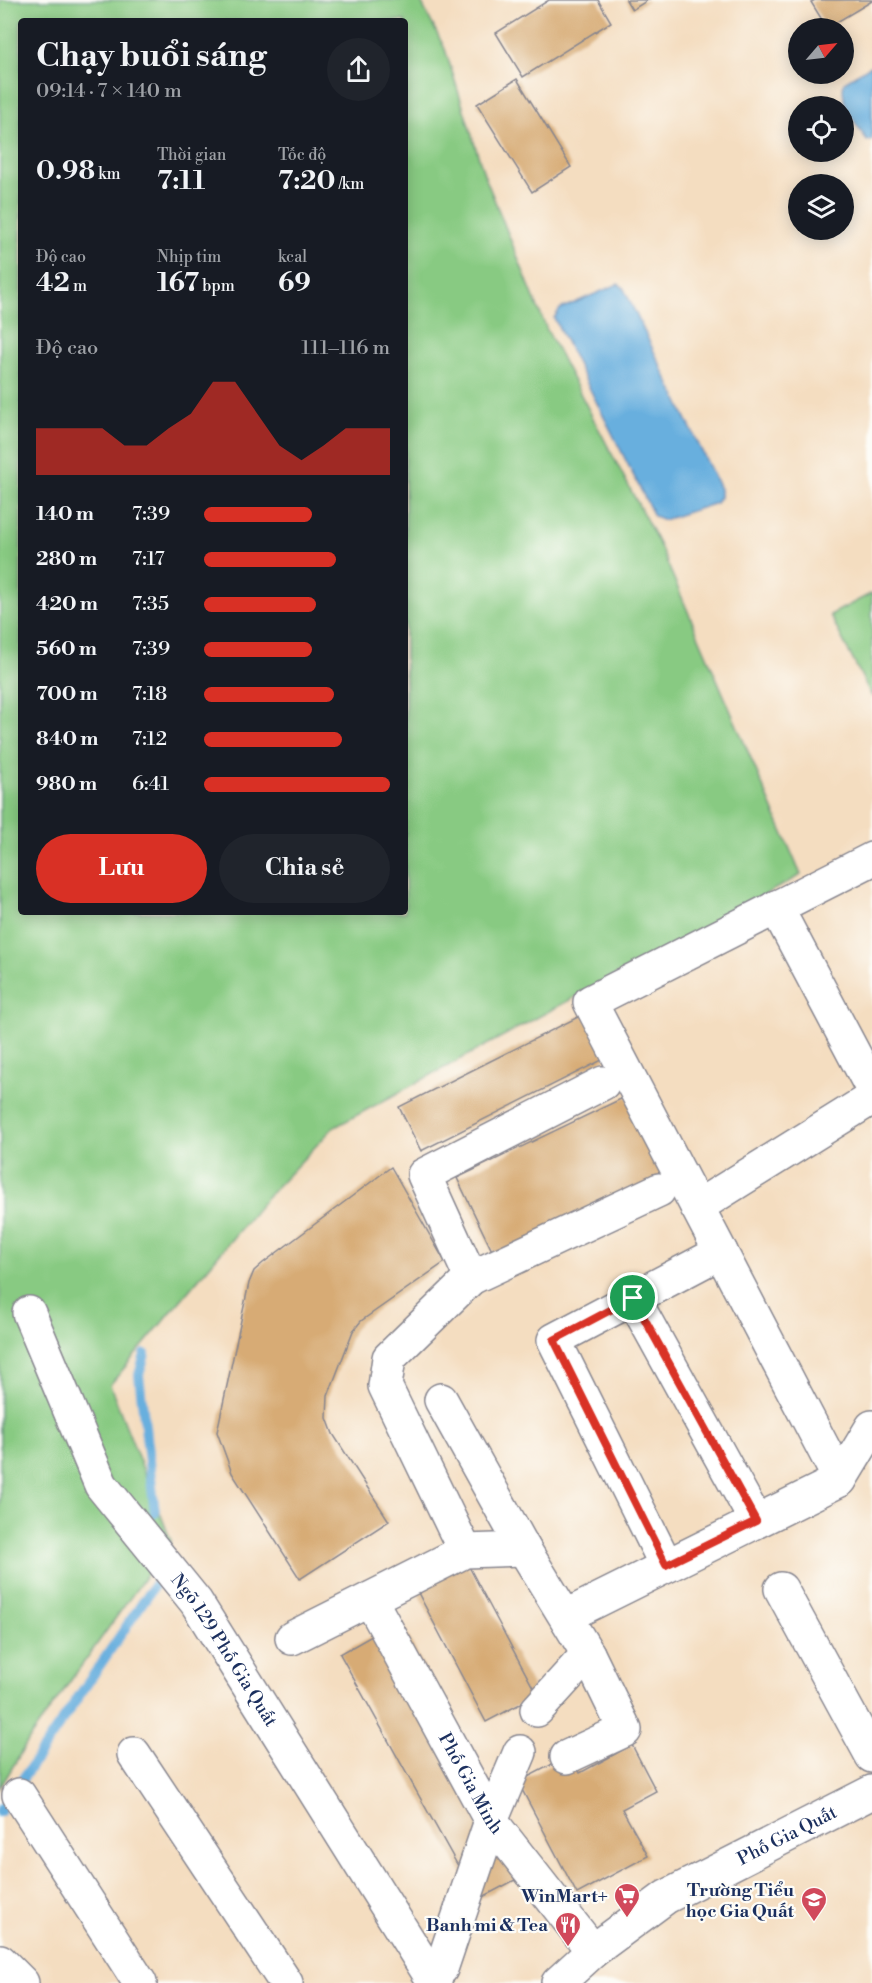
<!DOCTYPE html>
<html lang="vi">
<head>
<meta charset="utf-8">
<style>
  body { margin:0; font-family:"Libre Bodoni",serif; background:#20242c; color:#f1f3f6; height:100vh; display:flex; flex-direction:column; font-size:22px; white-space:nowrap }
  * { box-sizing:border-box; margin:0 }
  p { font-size:20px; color:#9ea1a6 }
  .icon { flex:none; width:33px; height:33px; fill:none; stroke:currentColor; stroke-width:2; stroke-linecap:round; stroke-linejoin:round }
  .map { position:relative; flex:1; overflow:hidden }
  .details { position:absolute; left:18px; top:18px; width:390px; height:897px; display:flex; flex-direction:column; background:#171b24; border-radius:6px; box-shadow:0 3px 15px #0003 }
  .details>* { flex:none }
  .needle { width:39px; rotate:62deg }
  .buttons { position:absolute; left:788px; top:18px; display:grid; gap:12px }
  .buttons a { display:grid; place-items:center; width:66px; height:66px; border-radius:50%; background:#171b24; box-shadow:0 3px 15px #0003; font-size:30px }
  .pin { position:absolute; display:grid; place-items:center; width:51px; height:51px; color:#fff; margin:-26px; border:3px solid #fff; border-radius:50%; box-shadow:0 2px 6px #0007 }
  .round { display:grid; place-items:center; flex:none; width:63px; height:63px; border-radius:32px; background:#20242c }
  .head { display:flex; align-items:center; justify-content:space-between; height:102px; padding:0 18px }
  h1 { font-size:33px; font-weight:700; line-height:45px }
  .stats { display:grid; grid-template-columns:repeat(3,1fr); gap:9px; height:102px; padding:6px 18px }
  .stats div { display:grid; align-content:center }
  .stats b { font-size:26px; font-weight:700 }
  .stats small { font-size:16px; font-weight:400 }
  .stats p { font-size:16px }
  .chart { height:168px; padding:12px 18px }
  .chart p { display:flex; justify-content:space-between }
  .chart svg { width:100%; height:108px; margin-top:6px; fill:#d93025; opacity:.7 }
  .action { display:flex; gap:12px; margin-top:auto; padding:12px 18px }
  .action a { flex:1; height:69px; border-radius:36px; background:#d93025; color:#fff; font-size:24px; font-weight:700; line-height:69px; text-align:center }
  .action a+a { background:#20242c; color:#f1f3f6 }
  ul { padding:0 18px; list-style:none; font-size:20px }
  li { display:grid; grid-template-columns:96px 72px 1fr; align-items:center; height:45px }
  li i { height:15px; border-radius:8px; background:#d93025 }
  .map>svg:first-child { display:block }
</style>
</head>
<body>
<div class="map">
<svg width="872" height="1983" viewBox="0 0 872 1983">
  <rect width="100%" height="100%" fill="#fdfcf7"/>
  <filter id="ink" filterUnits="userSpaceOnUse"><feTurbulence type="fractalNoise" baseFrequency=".0167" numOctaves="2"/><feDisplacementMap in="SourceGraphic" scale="12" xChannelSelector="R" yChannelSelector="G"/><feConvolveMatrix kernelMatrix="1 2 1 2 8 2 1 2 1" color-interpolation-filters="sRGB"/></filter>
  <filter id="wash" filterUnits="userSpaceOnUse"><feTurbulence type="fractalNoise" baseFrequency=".008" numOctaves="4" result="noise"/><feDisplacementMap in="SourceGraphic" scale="24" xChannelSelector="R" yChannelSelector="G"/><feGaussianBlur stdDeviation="1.35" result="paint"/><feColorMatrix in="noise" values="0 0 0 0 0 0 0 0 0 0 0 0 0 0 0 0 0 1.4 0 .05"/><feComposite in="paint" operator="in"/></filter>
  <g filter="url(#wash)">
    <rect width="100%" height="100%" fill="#f4ddc0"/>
    <g fill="#88ca82" stroke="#527c70" stroke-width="1.5" fill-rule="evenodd">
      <path d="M0 0H420L445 49 484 174 547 330 659 544 801 875 333 1128 267 1197 110 1385 171 1541 31 1736 0 1788ZM21 21H405V912H21Z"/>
      <path d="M872 593V697L830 615Z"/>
    </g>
    <g fill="#67afde" stroke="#416f9e" stroke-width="1.5">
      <path d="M872 65V140L867 141C856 122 839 104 844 82Z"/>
      <path d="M618 284 623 287 720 489V497L716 503 664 520 654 516 554 318 560 309Z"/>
    </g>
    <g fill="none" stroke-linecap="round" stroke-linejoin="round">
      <g stroke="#67afde" stroke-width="10">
        <path d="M145 1354 139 1375 155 1513"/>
        <path d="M0 1812 160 1577"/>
      </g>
    </g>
    <g id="blocks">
      <g fill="#d7ab74">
        <path d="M549 0H598L611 22 523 77 496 33Z"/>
        <path d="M626 0H648L632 10Z"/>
        <path d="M815 0H872V1L827 28 811 2Z"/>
        <path d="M517 79 571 167 532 192 477 104Z"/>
        <path d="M584 1014 606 1058 421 1151 399 1107Z"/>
        <path d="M627 1096 666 1178 496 1259 457 1178Z"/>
        <path d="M391 1167 445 1262 361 1321 353 1331 328 1396 327 1418 333 1434 389 1521 300 1579 232 1473 217 1432 249 1283 254 1271 263 1263Z"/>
        <path d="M466 1561 537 1695 486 1722 415 1587Z"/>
        <path d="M400 1620 528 1873 477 1900 340 1654Z"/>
        <path d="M632 1745 656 1791 622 1809 648 1856 577 1894 518 1782 570 1755 580 1773Z"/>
      </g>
    </g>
  </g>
  <g filter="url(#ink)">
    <use href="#blocks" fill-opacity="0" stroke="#88868f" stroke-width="1.5"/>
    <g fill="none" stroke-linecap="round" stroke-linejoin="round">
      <defs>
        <g id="minor">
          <path d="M776 907 872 1088"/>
          <path d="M697 1207 872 1098"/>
          <path d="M471 1278 659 1190"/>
          <path d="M633 1298 756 1521"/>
          <path id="s1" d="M29 1313 101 1485 196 1602 435 1983"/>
          <path d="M441 1400 524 1549 588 1654 625 1730 567 1757"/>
          <path d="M840 1480 590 1002 872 859"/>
          <path d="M465 1551 385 1386 389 1358 471 1278 424 1175 603 1083"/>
          <path d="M666 1565 554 1340 721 1252"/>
          <path d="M781 1589 872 1756"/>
          <path id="s2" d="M370 1599 491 1821 593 1951"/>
          <path d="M566 1616 840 1480 872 1427"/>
          <path d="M292 1638 465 1551 524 1549"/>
          <path d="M537 1710 588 1654"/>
          <path d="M134 1754 286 1983"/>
          <path d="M19 1795 140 1983"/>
          <path d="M0 1961 22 1983"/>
          <path d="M431 1976 441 1969 491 1821 520 1752"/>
          <path id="s3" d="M558 1983 593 1951 666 1897 872 1792"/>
        </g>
      </defs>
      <use href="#minor" stroke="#88868f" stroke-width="36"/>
      <use href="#minor" stroke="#fff" stroke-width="33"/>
    </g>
  </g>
  <g fill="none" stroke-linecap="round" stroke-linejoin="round" filter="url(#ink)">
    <defs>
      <path id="route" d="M633 1298 756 1521 666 1565 554 1340Z"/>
    </defs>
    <use href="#route" stroke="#fff" stroke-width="12"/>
    <use href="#route" stroke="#d93025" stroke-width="8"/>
  </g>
  <defs>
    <symbol id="supermarket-pin" viewBox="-11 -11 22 30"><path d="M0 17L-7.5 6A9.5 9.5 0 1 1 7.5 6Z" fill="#d1495b" stroke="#fdfcf7"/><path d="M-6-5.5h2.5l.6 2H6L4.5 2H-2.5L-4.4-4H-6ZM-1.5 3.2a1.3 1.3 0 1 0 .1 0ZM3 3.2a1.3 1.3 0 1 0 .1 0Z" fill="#fff"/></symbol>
    <symbol id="school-pin" viewBox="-11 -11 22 30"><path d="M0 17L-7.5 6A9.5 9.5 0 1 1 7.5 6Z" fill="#d1495b" stroke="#fdfcf7"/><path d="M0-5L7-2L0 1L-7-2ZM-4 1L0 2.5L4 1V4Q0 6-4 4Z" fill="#fff"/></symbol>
    <symbol id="restaurant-pin" viewBox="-11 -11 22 30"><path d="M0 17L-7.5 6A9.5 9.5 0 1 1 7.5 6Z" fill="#d1495b" stroke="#fdfcf7"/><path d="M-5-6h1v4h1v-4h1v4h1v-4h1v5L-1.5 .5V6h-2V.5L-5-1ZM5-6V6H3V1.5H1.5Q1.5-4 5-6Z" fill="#fff"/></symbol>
  </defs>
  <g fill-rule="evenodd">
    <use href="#supermarket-pin" x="612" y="1881" width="30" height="40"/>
    <use href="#school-pin" x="799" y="1885" width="30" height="40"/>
    <use href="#restaurant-pin" x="553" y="1910" width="30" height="40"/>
  </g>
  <g text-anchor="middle" stroke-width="4.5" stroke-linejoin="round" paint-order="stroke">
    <g font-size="18" fill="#1b2f5e" stroke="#fdfcf7">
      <text dy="6" stroke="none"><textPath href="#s1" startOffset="393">Ngõ 129 Phố Gia Quất</textPath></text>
      <text dy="6" stroke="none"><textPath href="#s2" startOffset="210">Phố Gia Minh</textPath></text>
      <text dy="6" stroke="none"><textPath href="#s3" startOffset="274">Phố Gia Quất</textPath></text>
    </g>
    <g font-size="18" font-weight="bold" fill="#1b2f5e" stroke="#fdfcf7" text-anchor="end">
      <text x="794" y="1896">Trường Tiểu<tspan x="794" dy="21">học Gia Quất</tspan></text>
      <text x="608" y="1902">WinMart+</text>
      <text x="548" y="1931">Banh mi &amp; Tea</text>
    </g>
  </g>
</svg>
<div class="buttons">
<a><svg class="needle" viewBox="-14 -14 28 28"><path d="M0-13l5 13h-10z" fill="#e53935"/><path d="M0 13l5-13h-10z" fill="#9ea1a6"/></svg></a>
<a><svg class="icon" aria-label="locate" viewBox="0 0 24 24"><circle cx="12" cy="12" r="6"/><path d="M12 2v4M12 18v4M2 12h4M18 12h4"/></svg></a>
<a><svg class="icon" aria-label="layers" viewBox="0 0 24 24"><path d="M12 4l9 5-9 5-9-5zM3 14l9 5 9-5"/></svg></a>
</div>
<div class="pin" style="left:633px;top:1298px;background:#1e9e55"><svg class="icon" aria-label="arrive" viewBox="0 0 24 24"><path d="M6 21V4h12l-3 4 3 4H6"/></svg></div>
<section class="details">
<div class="head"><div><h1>Chạy buổi sáng</h1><p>09:14 · 7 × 140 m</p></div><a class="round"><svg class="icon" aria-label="share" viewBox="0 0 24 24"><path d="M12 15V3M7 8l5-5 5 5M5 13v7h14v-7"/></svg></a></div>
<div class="stats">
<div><b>0.98<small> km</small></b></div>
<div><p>Thời gian</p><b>7:11</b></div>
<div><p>Tốc độ</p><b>7:20<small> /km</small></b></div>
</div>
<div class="stats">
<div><p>Độ cao</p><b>42<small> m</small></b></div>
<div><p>Nhịp tim</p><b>167<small> bpm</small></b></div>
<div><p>kcal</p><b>69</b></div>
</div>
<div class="chart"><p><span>Độ cao</span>111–116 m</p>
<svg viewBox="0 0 160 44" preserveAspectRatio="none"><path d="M0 44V25L10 25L20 25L30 25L40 32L50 32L60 25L70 19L80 6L90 6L100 19L110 32L120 38L130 32L140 25L150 25L160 25V44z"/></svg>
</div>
<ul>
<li><b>140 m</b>7:39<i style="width:58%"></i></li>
<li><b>280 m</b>7:17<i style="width:71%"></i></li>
<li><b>420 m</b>7:35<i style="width:60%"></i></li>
<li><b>560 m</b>7:39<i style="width:58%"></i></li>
<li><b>700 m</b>7:18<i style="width:70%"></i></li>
<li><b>840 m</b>7:12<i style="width:74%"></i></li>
<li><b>980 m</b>6:41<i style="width:100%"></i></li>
</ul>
<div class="action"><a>Lưu</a><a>Chia sẻ</a></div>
</section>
</div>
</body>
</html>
